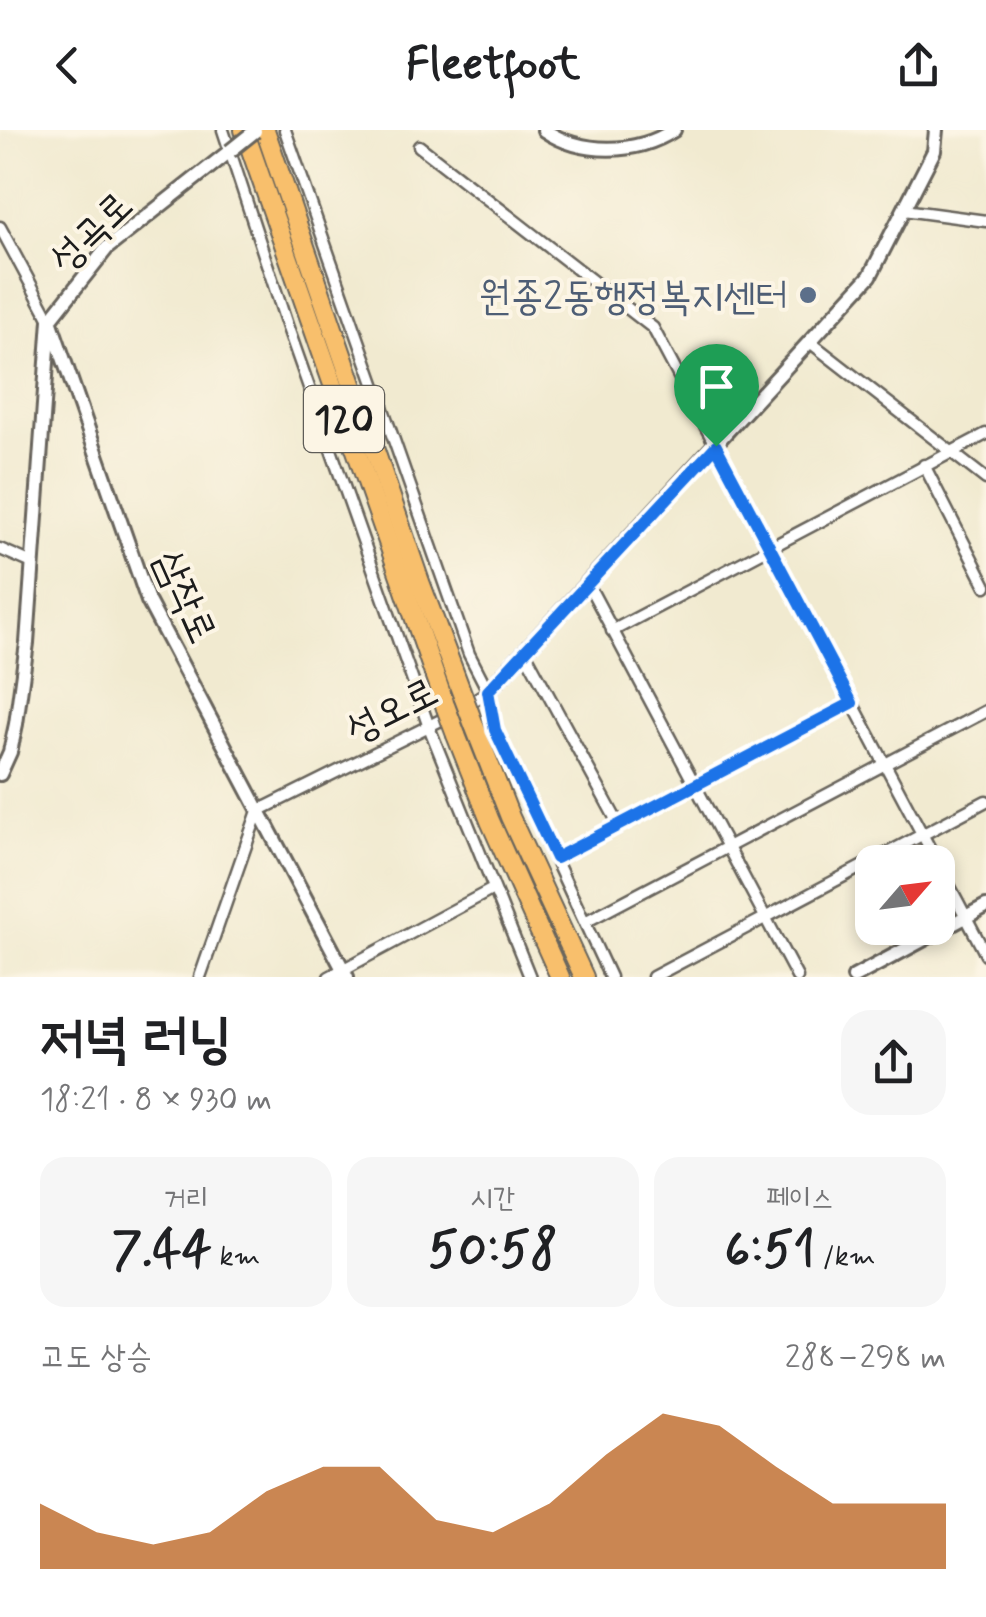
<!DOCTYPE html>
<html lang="ko">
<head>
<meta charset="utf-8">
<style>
  body { margin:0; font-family:Mynerve,"Poor Story",sans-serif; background:#f6f6f6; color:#202124; height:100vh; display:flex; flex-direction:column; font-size:38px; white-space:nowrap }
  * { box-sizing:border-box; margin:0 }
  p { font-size:32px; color:#757577 }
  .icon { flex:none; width:55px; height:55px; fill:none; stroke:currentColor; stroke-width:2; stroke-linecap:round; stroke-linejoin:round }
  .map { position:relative; height:847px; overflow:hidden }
  .details { display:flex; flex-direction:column; background:#fff; flex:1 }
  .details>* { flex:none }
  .needle { width:65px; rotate:62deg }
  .controls { position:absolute; left:855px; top:715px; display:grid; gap:20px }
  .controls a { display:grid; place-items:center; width:100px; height:100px; border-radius:20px; background:#fff; box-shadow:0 5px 15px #0003; font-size:50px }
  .pin { position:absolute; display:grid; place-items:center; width:85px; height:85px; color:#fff; margin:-102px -42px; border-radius:50% 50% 50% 0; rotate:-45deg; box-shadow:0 0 10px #0007 }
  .pin .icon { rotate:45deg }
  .round { display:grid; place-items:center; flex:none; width:105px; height:105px; border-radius:30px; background:#f6f6f6 }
  .head { display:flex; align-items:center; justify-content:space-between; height:170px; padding:0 40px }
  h1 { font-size:55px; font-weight:800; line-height:75px }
  .figures { display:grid; grid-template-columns:repeat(3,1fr); gap:15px; height:170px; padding:10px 40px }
  .figures div { display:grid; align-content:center; border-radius:25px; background:#f6f6f6; text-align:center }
  .figures b { font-size:50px; font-weight:800 }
  .figures small { font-size:28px; font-weight:400 }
  .figures p { font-size:28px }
  .chart { height:280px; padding:20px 40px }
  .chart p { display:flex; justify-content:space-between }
  .chart svg { width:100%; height:180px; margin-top:10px; fill:#b45309; opacity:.7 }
  header { display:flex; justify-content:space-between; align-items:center; height:130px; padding:0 40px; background:#fff; font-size:45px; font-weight:800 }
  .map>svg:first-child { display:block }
</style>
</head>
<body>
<header><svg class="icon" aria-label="back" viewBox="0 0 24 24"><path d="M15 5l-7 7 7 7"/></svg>Fleetfoot<svg class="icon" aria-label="share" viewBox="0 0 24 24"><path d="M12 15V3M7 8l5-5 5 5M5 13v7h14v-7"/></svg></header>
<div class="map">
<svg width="986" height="847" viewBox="0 0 986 847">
  <rect width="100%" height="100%" fill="#fcf5e5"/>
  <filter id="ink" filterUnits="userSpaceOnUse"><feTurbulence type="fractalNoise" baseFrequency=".01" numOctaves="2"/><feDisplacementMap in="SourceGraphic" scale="20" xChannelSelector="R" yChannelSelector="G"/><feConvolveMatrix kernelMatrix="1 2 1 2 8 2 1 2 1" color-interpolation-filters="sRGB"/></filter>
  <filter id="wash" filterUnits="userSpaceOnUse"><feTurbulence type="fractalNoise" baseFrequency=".0048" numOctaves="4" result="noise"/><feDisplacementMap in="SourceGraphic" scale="40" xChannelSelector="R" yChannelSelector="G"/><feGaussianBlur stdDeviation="2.25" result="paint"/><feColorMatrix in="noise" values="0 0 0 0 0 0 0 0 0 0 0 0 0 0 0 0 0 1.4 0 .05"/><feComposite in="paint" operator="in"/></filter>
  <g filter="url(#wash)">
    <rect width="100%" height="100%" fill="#f1ead0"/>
  </g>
  <g filter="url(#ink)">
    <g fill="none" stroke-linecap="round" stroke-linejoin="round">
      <defs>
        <g id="minor">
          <path d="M223 0 288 198 429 597 530 847"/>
          <path d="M285 0 469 524 488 561"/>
          <path d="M419 16 653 198 937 732"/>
          <path d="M904 80 986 91"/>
          <path d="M0 97 50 190"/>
          <path d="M810 212 986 349"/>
          <path d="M924 335 986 456"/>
          <path d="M0 419 32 433"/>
          <path d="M588 454 797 847"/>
          <path d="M612 501 986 304"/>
          <path d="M525 522 619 695"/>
          <path d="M488 561 495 600 610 847"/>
          <path d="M556 728 852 573"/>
          <path d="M938 734 986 825"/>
          <path d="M585 792 986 581"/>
          <path d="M200 847 258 681 457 582 488 561"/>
          <path d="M329 847 493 759"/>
          <path d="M653 847 986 671"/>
        </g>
        <g id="tertiary">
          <path d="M544 0C581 25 636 25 674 0"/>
          <path d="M50 190 148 471 347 847"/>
          <path d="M488 561 870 146 934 21 936 0"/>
          <path d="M0 644 10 622 16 594 27 513 50 190 107 118 230 21"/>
          <path d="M854 847 986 776"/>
        </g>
        <g id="motorway">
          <path d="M244 0 446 578"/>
          <path d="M265 0 420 452 463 566"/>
          <path d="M474 595 510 687 584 847"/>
          <path d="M456 605 490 691 560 847"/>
        </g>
      </defs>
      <use href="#minor" stroke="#67645b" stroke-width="15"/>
      <use href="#tertiary" stroke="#67645b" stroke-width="18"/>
      <use href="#motorway" stroke="#67645b" stroke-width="22"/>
      <use href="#minor" stroke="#fff" stroke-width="10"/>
      <use href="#tertiary" stroke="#fff" stroke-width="12"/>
      <use href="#motorway" stroke="#f8bf6c" stroke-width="18"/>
      <defs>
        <path id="tertiary-bridge" d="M230 21 255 1"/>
        <g id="motorway-bridge">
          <path d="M463 566 474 595"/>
          <path d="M446 578 456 605"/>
        </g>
      </defs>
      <use href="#tertiary-bridge" stroke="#67645b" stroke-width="18" stroke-linecap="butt"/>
      <use href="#motorway-bridge" stroke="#67645b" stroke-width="22" stroke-linecap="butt"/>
      <use href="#tertiary-bridge" stroke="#fff" stroke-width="12"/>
      <use href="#motorway-bridge" stroke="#f8bf6c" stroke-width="18"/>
    </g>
  </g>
  <g fill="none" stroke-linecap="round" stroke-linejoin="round" filter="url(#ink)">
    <defs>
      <path id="route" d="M716 316 852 573 556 728 495 600 488 561Z"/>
    </defs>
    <use href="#route" stroke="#fff" stroke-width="20"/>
    <use href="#route" stroke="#1a73e8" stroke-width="12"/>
  </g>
  <circle fill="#5c6f8a" stroke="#fcf5e5" stroke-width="4" cx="808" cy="165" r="10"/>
  <g text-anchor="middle" stroke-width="8" stroke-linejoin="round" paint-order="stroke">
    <rect fill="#fcf5e5" stroke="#5f5d58" stroke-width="2.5" x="304" y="256" width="80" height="66" rx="8"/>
    <g font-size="38" font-weight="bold" fill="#1c1c1c">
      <text x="344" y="302">120</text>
    </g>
    <g font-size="40" fill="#1c1c1c" stroke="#fcf5e5">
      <text transform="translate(90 101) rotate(-44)" y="14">성곡로</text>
      <text transform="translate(187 466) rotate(66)" y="14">삼작로</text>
      <text transform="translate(391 579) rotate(-27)" y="14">성오로</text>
    </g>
    <g font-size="40" fill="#4e5e75" stroke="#fcf5e5" text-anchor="end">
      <text x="788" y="179">원종2동행정복지센터</text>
    </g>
  </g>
</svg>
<div class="controls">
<a><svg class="needle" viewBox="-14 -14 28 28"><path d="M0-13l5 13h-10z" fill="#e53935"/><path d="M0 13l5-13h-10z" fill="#757577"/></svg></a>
</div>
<div class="pin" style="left:716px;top:316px;background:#1e9e55"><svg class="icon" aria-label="arrive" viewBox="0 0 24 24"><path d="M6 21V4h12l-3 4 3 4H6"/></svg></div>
</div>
<section class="details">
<div class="head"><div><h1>저녁 러닝</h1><p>18:21 · 8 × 930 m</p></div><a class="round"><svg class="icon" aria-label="share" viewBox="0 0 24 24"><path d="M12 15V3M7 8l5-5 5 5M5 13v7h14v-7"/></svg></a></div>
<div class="figures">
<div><p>거리</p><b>7.44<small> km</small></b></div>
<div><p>시간</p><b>50:58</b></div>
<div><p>페이스</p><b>6:51<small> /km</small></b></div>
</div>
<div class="chart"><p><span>고도 상승</span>288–298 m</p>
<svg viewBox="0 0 160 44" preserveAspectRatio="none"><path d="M0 44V28L10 35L20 38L30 35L40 25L50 19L60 19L70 32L80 35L90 28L100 16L110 6L120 9L130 19L140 28L150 28L160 28V44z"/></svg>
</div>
</section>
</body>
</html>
